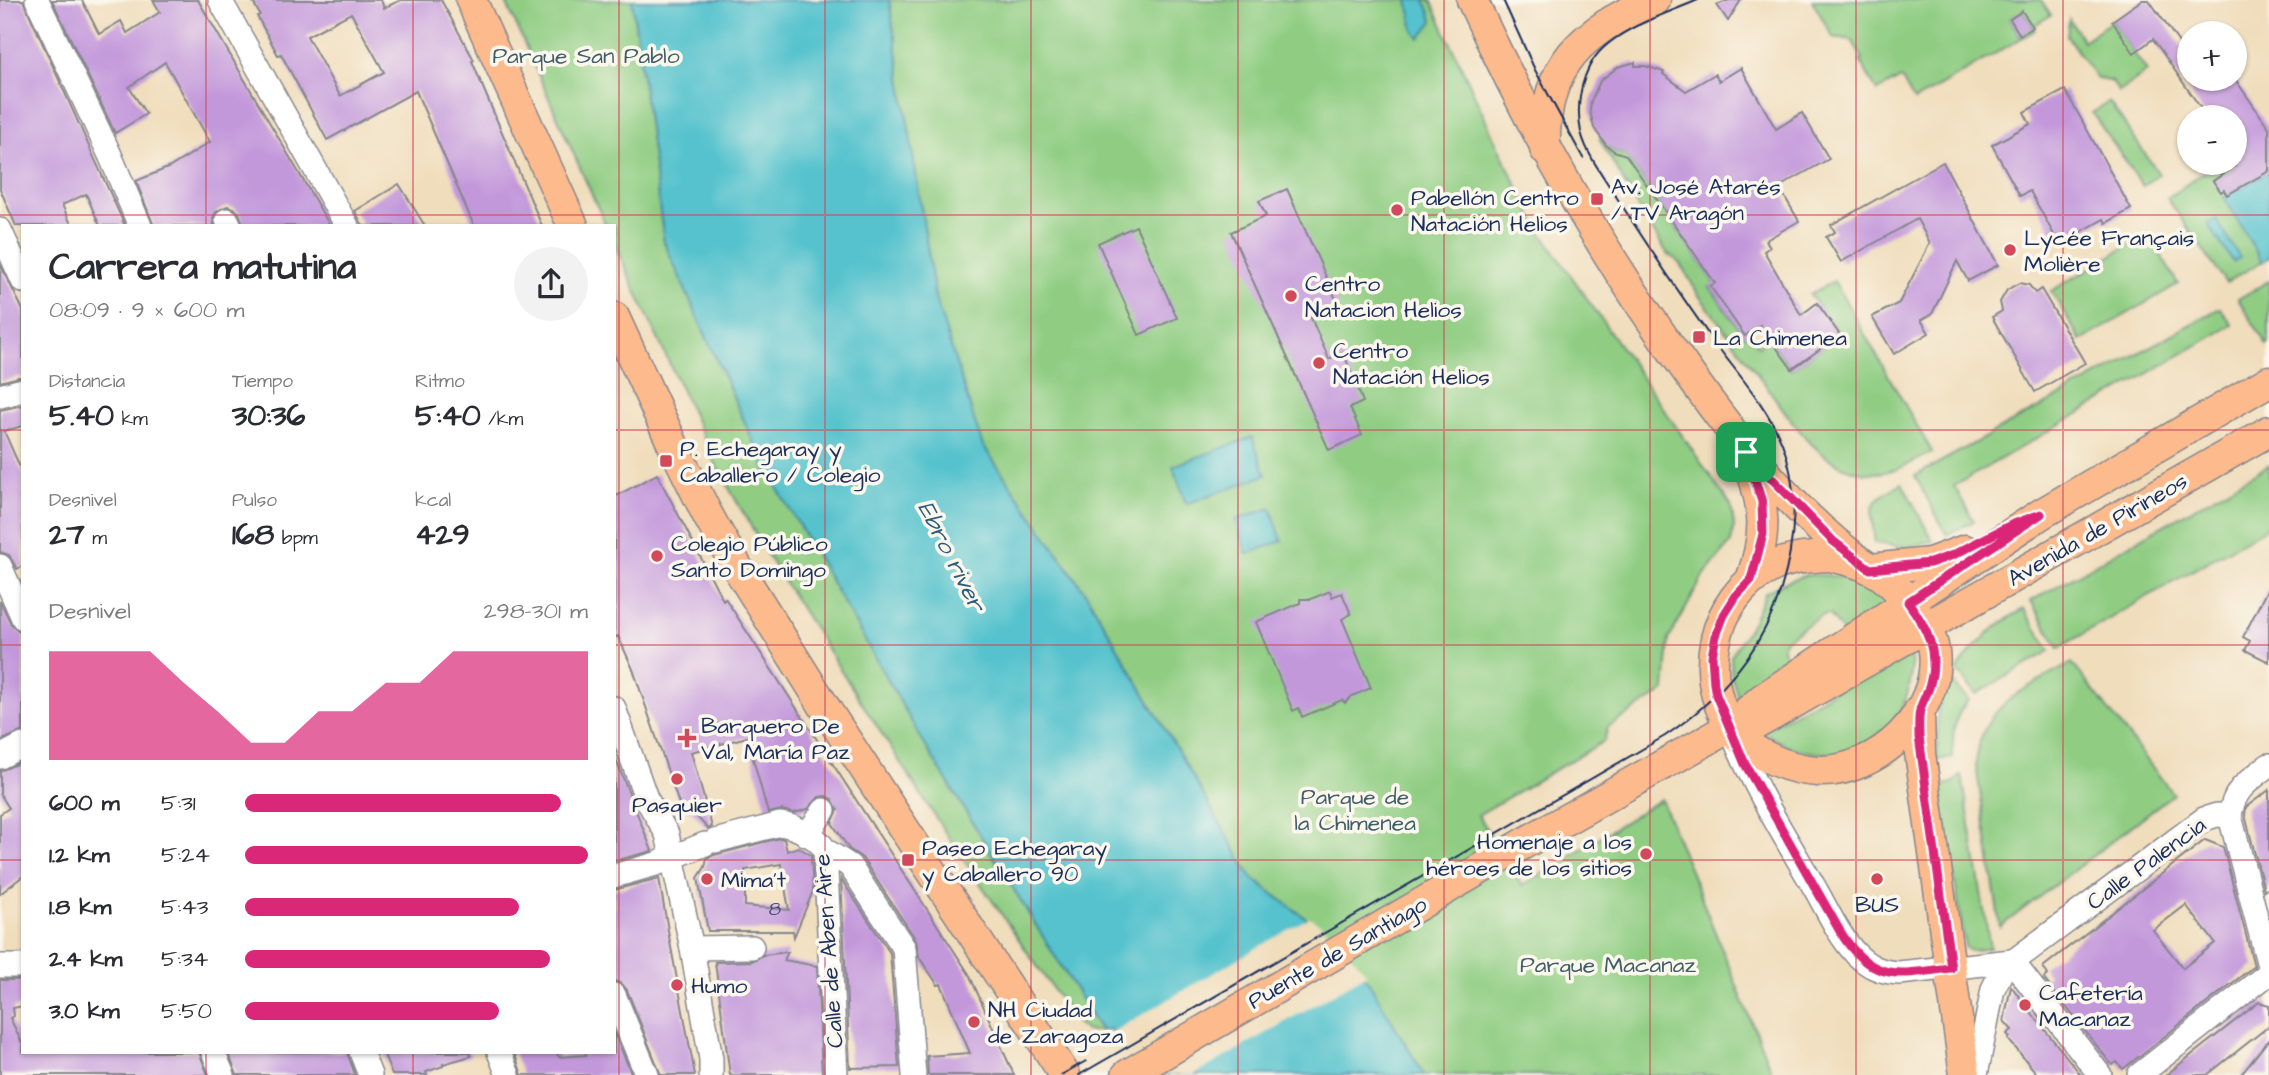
<!DOCTYPE html>
<html lang="es">
<head>
<meta charset="utf-8">
<style>
  body { margin:0; font-family:"Architects Daughter",sans-serif; background:#f2f2f3; color:#2b2b33; height:100vh; display:flex; flex-direction:column; font-size:26px; white-space:nowrap }
  * { box-sizing:border-box; margin:0 }
  p { font-size:23px; color:#7c7c81 }
  .icon { flex:none; width:38px; height:38px; fill:none; stroke:currentColor; stroke-width:2; stroke-linecap:round; stroke-linejoin:round }
  .map { position:relative; flex:1; overflow:hidden }
  .drawer { position:absolute; left:21px; top:224px; width:595px; height:830px; display:flex; flex-direction:column; background:#fff; border-radius:0px; box-shadow:0 2px 5px #0004 }
  .drawer>* { flex:none }
  .buttons { position:absolute; left:2177px; top:21px; display:grid; gap:14px }
  .buttons a { display:grid; place-items:center; width:70px; height:70px; border-radius:50%; background:#fff; box-shadow:0 2px 5px #0004; font-size:35px }
  .pin { position:absolute; display:grid; place-items:center; width:60px; height:60px; color:#fff; margin:-30px; border-radius:14px; box-shadow:0 4px 10px #0006 }
  .round { display:grid; place-items:center; flex:none; width:74px; height:74px; border-radius:37px; background:#f2f2f3 }
  .overview { display:flex; align-items:center; justify-content:space-between; height:119px; padding:0 28px }
  h1 { font-size:38px; font-weight:700; line-height:52px }
  .figures { display:grid; grid-template-columns:repeat(3,1fr); gap:10px; height:119px; padding:7px 28px }
  .figures div { display:grid; align-content:center }
  .figures b { font-size:30px; font-weight:700 }
  .figures small { font-size:19px; font-weight:400 }
  .figures p { font-size:19px }
  .chart { height:196px; padding:14px 28px }
  .chart p { display:flex; justify-content:space-between }
  .chart svg { width:100%; height:126px; margin-top:7px; fill:#db2777; opacity:.7 }
  ul { padding:0 28px; list-style:none; font-size:23px }
  li { display:grid; grid-template-columns:112px 84px 1fr; align-items:center; height:52px }
  li i { height:18px; border-radius:9px; background:#db2777 }
  .map>svg:first-child { display:block }
</style>
</head>
<body>
<div class="map">
<svg width="2269" height="1075" viewBox="0 0 2269 1075">
  <rect width="100%" height="100%" fill="#fbf7ec"/>
  <filter id="ink" filterUnits="userSpaceOnUse"><feTurbulence type="fractalNoise" baseFrequency=".0143" numOctaves="2"/><feDisplacementMap in="SourceGraphic" scale="14" xChannelSelector="R" yChannelSelector="G"/><feConvolveMatrix kernelMatrix="1 2 1 2 8 2 1 2 1" color-interpolation-filters="sRGB"/></filter>
  <filter id="wash" filterUnits="userSpaceOnUse"><feTurbulence type="fractalNoise" baseFrequency=".00686" numOctaves="4" result="noise"/><feDisplacementMap in="SourceGraphic" scale="28" xChannelSelector="R" yChannelSelector="G"/><feGaussianBlur stdDeviation="1.57" result="paint"/><feColorMatrix in="noise" values="0 0 0 0 0 0 0 0 0 0 0 0 0 0 0 0 0 1.4 0 .05"/><feComposite in="paint" operator="in"/></filter>
  <g filter="url(#wash)">
    <rect width="100%" height="100%" fill="#f0ddbc"/>
    <g fill="#90cd83" stroke="#567e70" stroke-width="2" fill-rule="evenodd">
      <path d="M505 0H632L664 242 762 461 925 745 1101 1031H1086L1075 1021 947 835 775 568 717 467 614 243V226H606Z"/>
      <path d="M889 0H1431L1499 149 1540 231 1731 506 1734 526 1731 543 1704 575 1669 639 1665 691 1608 727 1604 741 1478 815 1522 886 1661 799 1773 1075H1424L1370 984 1335 940 1252 878 1087 595 982 444 935 298Z"/>
      <path d="M1812 0H2041L2051 15 2033 26 2035 30 1914 101 1901 78 1877 91 1860 61 1863 59 1852 40 1833 37ZM2022 11 2033 26 2020 35 2010 19Z"/>
      <path d="M2069 19 2083 41 2112 21 2147 72 2119 92 2112 82 2096 78 2067 36Z"/>
      <path d="M2109 102 2159 174 2143 186 2092 113Z"/>
      <path d="M2269 127V257L2226 283 2167 198 2217 163H2235V151Z"/>
      <path d="M1599 138 1614 151 1626 155 1715 283 1710 287 1744 336 1749 333 1758 346 1769 337 1791 369 1840 335 1810 294 1834 281 1932 452C1908 466 1885 478 1856 471 1813 461 1786 411 1761 379 1741 352 1721 324 1700 297 1691 284 1682 260 1668 254L1646 221Z"/>
      <path d="M2148 234 2178 284 2081 341 2051 291Z"/>
      <path d="M2269 281V343L2267 345 2238 299Z"/>
      <path d="M2220 308 2232 325 1954 486 1974 521 1947 535 1915 476Z"/>
      <path d="M2269 465V526L2059 648 2031 601Z"/>
      <path d="M1902 483 1933 541 1905 547 1875 543C1870 503 1867 504 1902 483Z"/>
      <path d="M1806 575C1842 575 1862 577 1888 604L1844 634 1830 615H1822L1784 640 1782 650 1792 667 1739 700 1732 678 1731 656 1753 621 1765 593 1783 583Z"/>
      <path d="M2024 609 2050 651 1976 694 1957 671C1975 643 1995 625 2024 609Z"/>
      <path d="M1910 648C1924 737 1831 784 1763 731Z"/>
      <path d="M2072 663 2173 794 2000 927 1976 765C1979 704 2026 689 2072 663Z"/>
      <path d="M1949 678 1968 700C1953 717 1952 736 1953 757L1937 760 1938 710Z"/>
      <path d="M1962 775 1990 948 1970 951 1965 947 1940 786 1953 783Z"/>
    </g>
    <g fill="#55c2cd" stroke="#387896" stroke-width="2">
      <path d="M632 0H889L935 298 982 444 1087 595 1252 878 1335 940 1370 984 1424 1075H1137L1110 1029 1101 1031 925 745 762 461 664 242Z"/>
      <path d="M1408 0H1425L1433 21 1420 38 1414 31Z"/>
      <path d="M2269 171V257L2262 262 2224 197Z"/>
      <path d="M2216 219 2240 258 2233 262 2208 224Z"/>
      <path d="M1252 437 1266 475 1186 504 1173 466Z"/>
      <path d="M1271 508 1282 541 1247 554 1236 520Z"/>
    </g>
    <path fill="#f0ddbc" d="M1310 917 1338 938 1367 974 1194 1075H1133L1109 1034Z"/>
    <g id="blocks">
      <g fill="#c398db" fill-rule="evenodd">
        <path d="M0 0H23L125 226H100L86 194 62 205 72 226H16L0 189Z"/>
        <path d="M52 0H82L99 34 121 21 127 33 160 12 153 0H198L330 226H244L239 213 234 208 227 206 216 212 213 218 214 226H154L136 181 170 167 210 142 165 62 129 87 146 114 115 133Z"/>
        <path d="M252 0H381L384 8 401 0H441L474 60 472 61 484 90 542 226H474L416 91 327 140 281 54 278 55 257 16 260 15ZM351 13 384 72 340 96 307 36Z"/>
        <path d="M1729 0H1741L1728 21 1717 5Z"/>
        <path d="M2142 0H2149L2182 47 2189 42V79H2235L2269 128V171L2227 195 2224 190 2221 192 2213 181 2235 166V117H2207L2153 39 2134 53 2112 21Z"/>
        <path d="M2022 11 2033 27 2020 35 2010 19Z"/>
        <path d="M1635 62V66H1645L1664 72 1663 74 1686 91 1715 74 1719 81 1741 68 1776 129 1802 113 1829 159 1779 187 1799 221 1766 240 1770 247 1764 251 1801 315 1817 303 1840 335 1792 369 1760 325 1745 336 1710 286 1715 283 1626 155 1614 151 1606 145 1594 128 1590 111 1591 101 1600 81 1618 67Z"/>
        <path d="M2065 90 2131 209 2106 223 2104 219 2059 244 2030 191 2020 196 1992 145 2030 124 2024 112Z"/>
        <path d="M1943 162 1998 265 1968 281 1957 261 1932 314 1921 320 1929 333 1894 354 1872 317 1899 303 1930 243 1917 219 1841 262 1826 237 1835 232 1831 225Z"/>
        <path d="M399 184 425 226H363L355 211Z"/>
        <path d="M1287 189 1339 306 1311 318 1329 359 1343 352 1363 402 1350 408 1362 435 1329 450 1231 232 1266 216 1259 201Z"/>
        <path d="M1136 226 1177 318 1139 335 1098 243Z"/>
        <path d="M0 264 23 310V376L0 382Z"/>
        <path d="M2019 283 2029 285 2035 293 2041 289 2085 363 2035 392 1992 317 2002 311 2000 302 2007 290Z"/>
        <path d="M23 405V426L4 431 23 474V566L17 569 9 555 0 552V410Z"/>
        <path d="M657 474 723 600 725 598 969 974 1014 1075H928L927 1056 970 1053 941 984 938 985 919 957 916 940 862 858 849 849 832 823 838 810 832 799 826 796 819 797 808 809 794 813 782 810 768 813 747 737 691 752 712 827 708 829 692 811 680 807 633 669 618 636 614 638V497Z"/>
        <path d="M2269 586V662L2245 650 2250 641 2243 637Z"/>
        <path d="M1330 591 1332 597 1342 593 1351 614 1342 619 1371 688 1352 696 1345 703 1342 700 1302 717 1299 708 1293 711 1256 622 1300 603V599H1311Z"/>
        <path d="M0 601 11 624 23 635V731L0 741Z"/>
        <path d="M614 755 652 851 614 861Z"/>
        <path d="M23 761V876L0 894V814L9 808 0 794V771Z"/>
        <path d="M2269 790V889L2264 890 2245 815 2246 807Z"/>
        <path d="M780 838 784 839 787 851 798 847 811 855 813 891 794 937 793 931H708L698 878 705 867 707 858 714 855ZM781 864 789 910 745 906V870Z"/>
        <path d="M2205 840 2223 847 2254 966 2123 1069 2117 1062 2112 1065 2044 979 2048 975 2043 967ZM2186 905 2215 943 2183 968 2153 930Z"/>
        <path d="M659 878 670 942 695 1075H661L627 990 622 984 614 981V890Z"/>
        <path d="M841 879 890 953 899 1067 850 1068Z"/>
        <path d="M788 952 784 960 817 966 822 1075H730L715 962 752 961 763 955Z"/>
        <path d="M0 980H23V1006L13 1008 14 1016 10 1018 23 1045V1052H199L208 1075H0Z"/>
        <path d="M2011 986 2041 1025 2081 1075H2038L2008 1039 2010 1037 2007 1034 2012 1030 2004 1021Z"/>
        <path d="M2259 1002 2269 1005V1026L2207 1075H2166Z"/>
        <path d="M614 1032 632 1075H522L514 1052H556L559 1057 586 1055 585 1052H614Z"/>
        <path d="M2269 1039V1075H2241Z"/>
        <path d="M228 1052H347L355 1075H237Z"/>
        <path d="M383 1052H470L471 1056 443 1064V1066L426 1072 427 1075H392Z"/>
      </g>
    </g>
  </g>
  <g filter="url(#ink)">
    <use href="#blocks" fill-opacity="0" stroke="#86868d" stroke-width="2"/>
    <g fill="none" stroke-linecap="round" stroke-linejoin="round">
      <defs>
        <g id="minor">
          <path d="M37 0 110 155 140 226"/>
          <path d="M220 0 347 226"/>
          <path d="M227 220 230 226"/>
          <path d="M0 230 23 281"/>
          <path d="M0 396 23 390"/>
          <path d="M0 566 23 618"/>
          <path d="M614 708 646 798 667 834 692 948 711 1059V1075"/>
          <path d="M1732 732C1753 786 1784 835 1813 885 1826 907 1838 935 1856 954 1869 967 1881 972 1899 973L2012 961"/>
          <path d="M0 757 23 745"/>
          <path d="M2269 765C2248 782 2234 788 2230 816L2269 966"/>
          <path d="M807 835 824 810"/>
          <path d="M715 841 780 824C795 826 817 836 825 850L836 1075"/>
          <path d="M825 850 850 866 904 948 914 1075"/>
          <path d="M614 876 656 864 705 844"/>
          <path d="M692 948 752 947"/>
          <path d="M2012 961 2100 1075"/>
          <path d="M0 966H23"/>
          <path d="M614 995 647 1075"/>
          <path d="M213 1052 223 1075"/>
          <path d="M361 1052 370 1075"/>
          <path d="M499 1052 508 1075"/>
          <path d="M1976 1075 1993 989 2003 969 2204 819 2217 815 2230 816"/>
          <path d="M2139 1075 2269 973"/>
        </g>
        <g id="major">
          <path d="M471 0 573 226"/>
          <path d="M1472 0C1534 134 1601 252 1687 371 1738 443 1797 518 1870 569"/>
          <path d="M1545 149C1542 65 1583 30 1655 0"/>
          <path d="M614 317 674 447 707 514 737 567 829 714 1065 1075"/>
          <path d="M1748 458C1764 507 1769 530 1751 580"/>
          <path d="M1830 556C1844 559 1858 562 1871 569 1896 582 1930 622 1934 651 1942 712 1877 774 1817 771 1787 769 1747 753 1730 726 1697 673 1713 599 1768 569 1787 558 1809 557 1830 556Z"/>
          <path d="M1870 569 1930 563 1965 550"/>
          <path d="M1919 711 1920 753 1965 1075"/>
          <path d="M1758 723 2269 431"/>
          <path d="M1127 1075 1542 833 1730 727 1762 699 2041 514 2269 381"/>
        </g>
      </defs>
      <use href="#minor" stroke="#86868d" stroke-width="26"/>
      <use href="#major" stroke="#86868d" stroke-width="33"/>
      <use href="#minor" stroke="#fff" stroke-width="23"/>
      <use href="#major" stroke="#fcba8d" stroke-width="30"/>
      <g stroke="#1b2f5e" stroke-width="2">
        <path d="M1503 0 1535 70 1583 158"/>
        <path d="M1061 1075 1086 1061"/>
        <path d="M1079 1075 1665 736C1718 700 1762 651 1781 589 1795 544 1800 488 1782 443 1767 406 1738 374 1714 342 1681 296 1650 249 1619 201 1606 180 1587 156 1581 132 1576 108 1580 81 1593 60 1612 30 1666 14 1698 0"/>
      </g>
    </g>
  </g>
  <g fill="none" stroke-linecap="round" stroke-linejoin="round" filter="url(#ink)">
    <defs>
      <path id="route" d="M1746 452 1833 541 1870 569 1930 563 1953 555 2011 525 2041 514 1908 602C1927 628 1939 651 1930 684 1928 693 1922 701 1920 710 1918 718 1919 729 1919 737L1951 968C1899 974 1873 984 1841 933L1745 764 1716 695 1714 684 1712 656 1716 636 1724 615 1736 596 1751 580 1763 534 1762 502Z"/>
    </defs>
    <use href="#route" stroke="#fff" stroke-width="14"/>
    <use href="#route" stroke="#db2777" stroke-width="9"/>
  </g>
  <path fill="none" stroke="#d1495b" stroke-width="2" stroke-opacity="0.55" d="M206 0V226M413 0V226M619 0V1075M825 0V1075M1031 0V1075M1238 0V1075M1444 0V1075M1650 0V1075M1856 0V1075M2063 0V1075M0 215H2269M0 430H23M614 430H2269M0 645H23M614 645H2269M0 860H23M614 860H2269M206 1052V1075M413 1052V1075"/>
  <g fill="#d1495b" stroke="#fbf7ec" stroke-width="2.5">
    <rect x="1590" y="192" width="14" height="14" rx="3.5"/>
    <circle cx="1397" cy="210" r="7"/>
    <circle cx="2010" cy="250" r="7"/>
    <circle cx="1291" cy="296" r="7"/>
    <rect x="1692" y="330" width="14" height="14" rx="3.5"/>
    <circle cx="1319" cy="363" r="7"/>
    <rect x="659" y="454" width="14" height="14" rx="3.5"/>
    <circle cx="657" cy="556" r="7"/>
    <path d="M683.5 727.5h7v7h7v7h-7v7h-7v-7h-7v-7h7z"/>
    <circle cx="677" cy="779" r="7"/>
    <circle cx="1646" cy="854" r="7"/>
    <rect x="901" y="853" width="14" height="14" rx="3.5"/>
    <circle cx="707" cy="879" r="7"/>
    <circle cx="1877" cy="879" r="7"/>
    <circle cx="677" cy="985" r="7"/>
    <circle cx="2025" cy="1005" r="7"/>
    <circle cx="974" cy="1022" r="7"/>
  </g>
  <g text-anchor="middle" stroke-width="7" stroke-linejoin="round" paint-order="stroke">
    <g font-size="19" fill="#45497d">
      <text x="775" y="915">8</text>
    </g>
    <g font-size="23" fill="#3e5e69" stroke="#fbf7ec">
      <text x="586" y="63">Parque San Pablo</text>
      <text x="1355" y="804">Parque de<tspan x="1355" dy="26">la Chimenea</tspan></text>
      <text x="1608" y="972">Parque Macanaz</text>
    </g>
    <g font-size="23" fill="#1b2f5e" stroke="#fbf7ec" text-anchor="start">
      <text x="1611" y="194">Av. José Atarés<tspan x="1611" dy="26">/ TV Aragón</tspan></text>
      <text x="1411" y="205">Pabellón Centro<tspan x="1411" dy="26">Natación Helios</tspan></text>
      <text x="2024" y="245">Lycée Français<tspan x="2024" dy="26">Molière</tspan></text>
      <text x="1305" y="291">Centro<tspan x="1305" dy="26">Natacion Helios</tspan></text>
      <text x="1713" y="345">La Chimenea</text>
      <text x="1333" y="358">Centro<tspan x="1333" dy="26">Natación Helios</tspan></text>
      <text x="680" y="456">P. Echegaray y<tspan x="680" dy="26">Caballero / Colegio</tspan></text>
      <text x="671" y="551">Colegio Público<tspan x="671" dy="26">Santo Domingo</tspan></text>
      <text x="701" y="733">Barquero De<tspan x="701" dy="26">Val, María Paz</tspan></text>
      <text x="677" y="812" text-anchor="middle">Pasquier</text>
      <text x="1632" y="849" text-anchor="end">Homenaje a los<tspan x="1632" dy="26">héroes de los sitios</tspan></text>
      <text x="922" y="855">Paseo Echegaray<tspan x="922" dy="26">y Caballero 90</tspan></text>
      <text x="721" y="887">Mima't</text>
      <text x="1877" y="912" text-anchor="middle">BUS</text>
      <text x="691" y="993">Humo</text>
      <text x="2039" y="1000">Cafetería<tspan x="2039" dy="26">Macanaz</tspan></text>
      <text x="988" y="1017">NH Ciudad<tspan x="988" dy="26">de Zaragoza</tspan></text>
    </g>
    <g font-size="23" fill="#1b2f5e" stroke="#fbf7ec">
      <text transform="translate(2097 529) rotate(-30)" y="8">Avenida de Pirineos</text>
      <text transform="translate(2146 863) rotate(-36)" y="8">Calle Palencia</text>
      <text transform="translate(828 951) rotate(-94)" y="8">Calle de Aben Aire</text>
      <text transform="translate(1337 952) rotate(-30)" y="8">Puente de Santiago</text>
    </g>
    <g font-size="24" font-style="italic" fill="#2c5b7f" stroke="#fbf7ec">
      <text transform="translate(952 556) rotate(63)" y="8">Ebro river</text>
    </g>
  </g>
</svg>
<div class="buttons">
<a>+</a>
<a>−</a>
</div>
<div class="pin" style="left:1746px;top:452px;background:#1e9e55"><svg class="icon" aria-label="arrive" viewBox="0 0 24 24"><path d="M6 21V4h12l-3 4 3 4H6"/></svg></div>
<section class="drawer">
<div class="overview"><div><h1>Carrera matutina</h1><p>08:09 · 9 × 600 m</p></div><a class="round"><svg class="icon" aria-label="share" viewBox="0 0 24 24"><path d="M12 15V3M7 8l5-5 5 5M5 13v7h14v-7"/></svg></a></div>
<div class="figures">
<div><p>Distancia</p><b>5.40<small> km</small></b></div>
<div><p>Tiempo</p><b>30:36</b></div>
<div><p>Ritmo</p><b>5:40<small> /km</small></b></div>
</div>
<div class="figures">
<div><p>Desnivel</p><b>27<small> m</small></b></div>
<div><p>Pulso</p><b>168<small> bpm</small></b></div>
<div><p>kcal</p><b>429</b></div>
</div>
<div class="chart"><p><span>Desnivel</span>298–301 m</p>
<svg viewBox="0 0 160 44" preserveAspectRatio="none"><path d="M0 44V6L10 6L20 6L30 6L40 17L50 27L60 38L70 38L80 27L90 27L100 17L110 17L120 6L130 6L140 6L150 6L160 6V44z"/></svg>
</div>
<ul>
<li><b>600 m</b>5:31<i style="width:92%"></i></li>
<li><b>1.2 km</b>5:24<i style="width:100%"></i></li>
<li><b>1.8 km</b>5:43<i style="width:80%"></i></li>
<li><b>2.4 km</b>5:34<i style="width:89%"></i></li>
<li><b>3.0 km</b>5:50<i style="width:74%"></i></li>
</ul>
</section>
</div>
</body>
</html>
